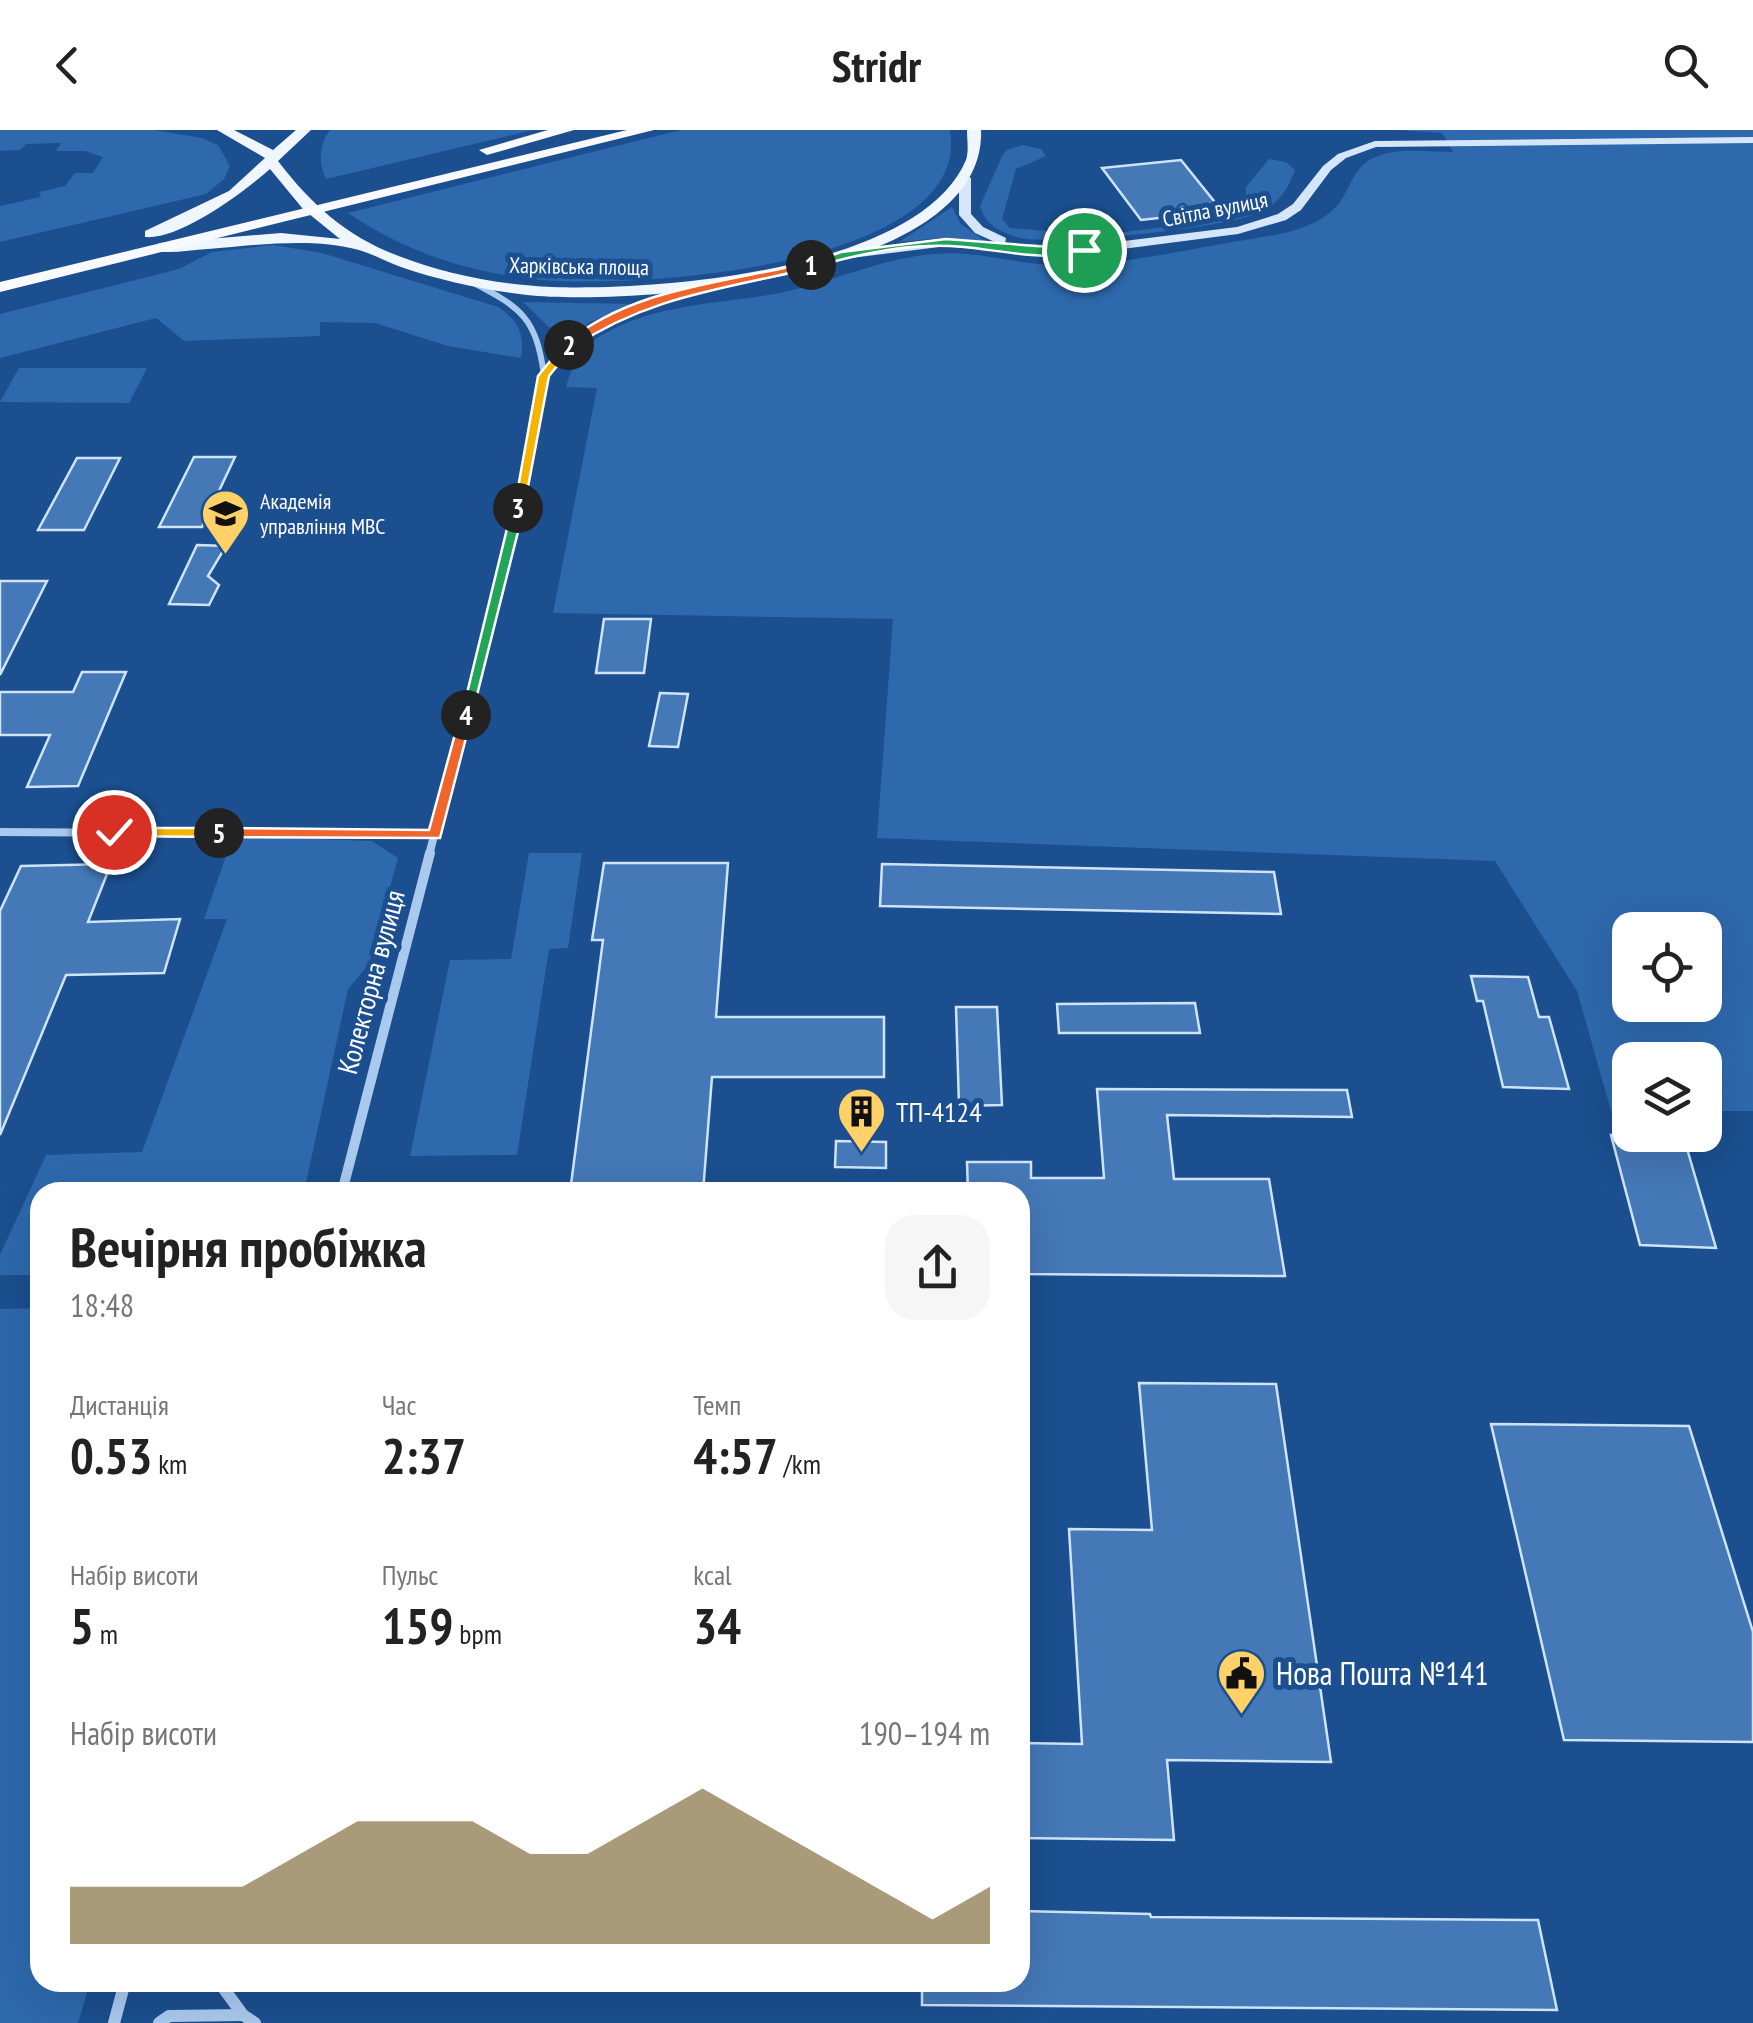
<!DOCTYPE html>
<html lang="uk">
<head>
<meta charset="utf-8">
<style>
  body { margin:0; font-family:"PT Sans Narrow",sans-serif; background:#f6f6f6; color:#222; height:100vh; display:flex; flex-direction:column; font-size:38px; white-space:nowrap }
  * { box-sizing:border-box; margin:0 }
  p { font-size:32px; color:#767676 }
  .icon { flex:none; width:55px; height:55px; fill:none; stroke:currentColor; stroke-width:2; stroke-linecap:round; stroke-linejoin:round }
  .map { position:relative; flex:1; overflow:hidden }
  .sheet { position:absolute; left:30px; top:1052px; width:1000px; height:810px; display:flex; flex-direction:column; background:#fff; border-radius:30px; box-shadow:0 10px 40px #0002 }
  .sheet>* { flex:none }
  .controls { position:absolute; left:1612px; top:782px; display:grid; gap:20px }
  .controls a { display:grid; place-items:center; width:110px; height:110px; border-radius:20px; background:#fff; box-shadow:0 10px 40px #0002; font-size:50px }
  .pin { position:absolute; display:grid; place-items:center; width:85px; height:85px; color:#fff; margin:-42px; border:5px solid #fff; border-radius:50%; box-shadow:0 2px 10px #0007 }
  .km { position:absolute; width:50px; height:50px; margin:-25px; border-radius:50%; background:#222; color:#fff; font-size:28px; line-height:50px; text-align:center }
  .round { display:grid; place-items:center; flex:none; width:105px; height:105px; border-radius:30px; background:#f6f6f6 }
  .overview { display:flex; align-items:center; justify-content:space-between; height:170px; padding:0 40px }
  h1 { font-size:55px; font-weight:700; line-height:75px }
  .metrics { display:grid; grid-template-columns:repeat(3,1fr); gap:15px; height:170px; padding:10px 40px }
  .metrics div { display:grid; align-content:center }
  .metrics b { font-size:50px; font-weight:700 }
  .metrics small { font-size:28px; font-weight:400 }
  .metrics p { font-size:28px }
  .chart { height:280px; padding:20px 40px }
  .chart p { display:flex; justify-content:space-between }
  .chart svg { width:100%; height:180px; margin-top:10px; fill:#857141; opacity:.7 }
  header { display:flex; justify-content:space-between; align-items:center; height:130px; padding:0 40px; background:#fff; font-size:45px; font-weight:700 }
  .map>svg:first-child { display:block }
</style>
</head>
<body>
<header><svg class="icon" aria-label="back" viewBox="0 0 24 24"><path d="M15 5l-7 7 7 7"/></svg>Stridr<svg class="icon" aria-label="search" viewBox="0 0 24 24"><circle cx="10" cy="10" r="6"/><path d="M15 15l6 6"/></svg></header>
<div class="map">
<svg width="1753" height="1893" viewBox="0 0 1753 1893">
  <rect width="100%" height="100%" fill="#1b4f8f"/>
  <g fill="#2e69ad" fill-rule="evenodd">
    <path d="M0 0H154L202 8 218 15 230 36 224 49 206 64 0 112V76L41 67 39 62 65 56 75 43H93L103 27 85 21H56L61 13 26 14 20 20 0 21Z"/>
    <path d="M330 0H533L326 49C318 32 319 15 330 0Z"/>
    <path d="M681 0H950C974 140 620 160 532 149 464 141 404 121 348 83Z"/>
    <path d="M1395 0H1753V981H1705V930H1630V981H1611L1577 861 1495 731 877 708 893 489 553 483 597 258 566 257C573 234 581 216 604 204 657 173 722 174 780 163 833 152 881 128 935 124 976 120 1015 134 1056 135 1120 136 1188 119 1251 109 1283 104 1319 99 1340 72 1348 61 1353 43 1364 34 1387 15 1426 22 1453 22L1442 3ZM1630 800H1705V875H1630Z"/>
    <path d="M1023 15 1041 19 1046 26 1016 39 1002 89 1010 98 1100 105 1238 88 1245 84 1246 57 1269 29 1286 32 1295 40C1289 57 1279 73 1263 81 1233 98 1053 116 1020 108 1002 103 985 95 980 76L1002 26 1007 20Z"/>
    <path d="M952 77 961 94 985 111 941 108 899 112Z"/>
    <path d="M273 115 322 123 498 177C518 190 525 204 521 228L448 216 375 193 320 192V206L184 211 156 188 0 228V184L179 139 212 122Z"/>
    <path d="M523 172 633 174 590 192 550 222V198Z"/>
    <path d="M19 238H147L129 273 0 272Z"/>
    <path d="M233 706 372 711 398 728 369 834 348 859 304 1062H40V1145H0V1125L46 1025 142 1022 227 789H204Z"/>
    <path d="M529 723H582L568 818 549 819 517 1025 410 1026 450 830 511 829Z"/>
    <path d="M40 1178V1852L90 1853 78 1893H0V1179Z"/>
  </g>
  <g fill="#4478b7" stroke="#cfe3fa" stroke-width="2.5">
    <path d="M1181 30 1222 81 1141 90 1102 38Z"/>
    <path d="M194 327H235L202 397H159Z"/>
    <path d="M77 328H120L84 400H38Z"/>
    <path d="M197 415 226 416 208 446 219 455 209 475 169 474Z"/>
    <path d="M0 451H47L0 545Z"/>
    <path d="M604 489H651L644 543H596Z"/>
    <path d="M82 542H126L78 656 27 657 50 605H0V562H73Z"/>
    <path d="M660 563 688 564 678 617 649 616Z"/>
    <path d="M604 733H728L716 887H884V947H712L703 1062H570L603 810H592Z"/>
    <path d="M111 734 88 792 180 789 164 843 66 845 0 1005V781L21 736Z"/>
    <path d="M882 734 1274 742 1281 784 880 776Z"/>
    <path d="M1471 846 1528 847 1539 887H1549L1569 959 1503 957 1483 871H1477Z"/>
    <path d="M1195 873 1200 903H1059L1057 874Z"/>
    <path d="M956 877H997L1002 975 959 976Z"/>
    <path d="M1097 959 1347 960 1352 987 1167 985 1174 1049H1269L1285 1146 1020 1144V1062H968L967 1032H1031V1048H1104Z"/>
    <path d="M1611 1005H1683L1716 1118 1640 1115Z"/>
    <path d="M836 1011 886 1012V1038L835 1037Z"/>
    <path d="M1139 1253 1276 1254 1331 1632 1167 1630 1174 1710 1020 1708V1613L1082 1614 1069 1399 1152 1400Z"/>
    <path d="M1491 1294 1689 1296 1753 1502V1612L1564 1610Z"/>
    <path d="M1020 1781 1150 1784 1151 1787 1538 1790 1557 1880 922 1875V1852H1020Z"/>
  </g>
  <g fill="none" stroke-linecap="round" stroke-linejoin="round">
    <g stroke="#a9c9ee" stroke-width="6">
      <path d="M472 152C522 178 536 188 544 245"/>
      <path d="M529 320C534 297 535 264 546 244 573 193 643 178 692 159"/>
    </g>
    <g stroke="#a9c9ee" stroke-width="8">
      <path d="M0 702 435 705"/>
      <path d="M429 725 515 394 530 318"/>
    </g>
    <path stroke="#a9c9ee" stroke-width="10" d="M342 1062 430 723"/>
    <g stroke="#a9c9ee" stroke-width="12">
      <path d="M219 1852 243 1885 255 1893"/>
      <path d="M114 1893 125 1852"/>
      <path d="M159 1893 169 1886 243 1885"/>
    </g>
    <path fill="#d6e6fa" fill-rule="evenodd" d="M1753 7V13L1376 17 1346 28 1331 40 1301 80 1286 90 1238 104 1084 124 1039 125 947 116 843 129 837 125 843 121 947 108 997 113 975 103 959 85V48L965 45 971 48V84L983 97 1006 108 1005 114 1084 116 1237 97 1278 84 1293 74 1323 36 1338 24 1375 11Z"/>
    <path fill="#f0f6ff" fill-rule="evenodd" d="M217 0H234L273 20 296 0H311L278 31C310 73 346 106 396 125 445 144 499 155 552 157 657 161 919 141 966 30 969 21 967 10 967 0H981C987 150 633 176 527 165 484 160 442 151 401 137 387 132 373 124 359 120 312 107 256 115 208 119 190 120 171 124 155 121L152 118 160 113 281 103 340 109 303 79 270 39C244 62 180 110 145 107V101L229 61 265 28Z"/>
    <g fill="#f8faff" fill-rule="evenodd">
      <path d="M548 0H574L487 25 479 20Z"/>
      <path d="M627 0H654L0 162V152Z"/>
    </g>
  </g>
  <path fill="#22a559" stroke="#fff" stroke-width="2.5" d="M946 109 1088 120C1055 135 987 117 950 116 905 114 854 125 811 138L806 135 841 122Z"/>
  <path fill="#f0652b" stroke="#fff" stroke-width="2.5" d="M811 132 815 137C726 159 651 165 573 217L564 215C630 157 730 152 811 132Z"/>
  <path fill="#f5b400" stroke="#fff" stroke-width="2.5" d="M565 213 574 215 549 246 524 378 514 380 538 246Z"/>
  <path fill="#22a559" stroke="#fff" stroke-width="2.5" d="M518 374 524 378 472 585 461 588 512 378Z"/>
  <path fill="#f0652b" stroke="#fff" stroke-width="2.5" d="M461 582 472 585 440 708 219 707 212 703 219 698 429 700Z"/>
  <path fill="#f5b400" stroke="#fff" stroke-width="2.5" d="M114 698H219L226 703 219 707 109 706V699Z"/>
  <defs>
    <symbol id="university-pin" viewBox="-11 -11 22 30"><path d="M0 17L-7.5 6A9.5 9.5 0 1 1 7.5 6Z" fill="#ffd166" stroke="#1b4f8f"/><path d="M0-5L7-2L0 1L-7-2ZM-4 1L0 2.5L4 1V4Q0 6-4 4Z" fill="#111"/></symbol>
    <symbol id="building-pin" viewBox="-11 -11 22 30"><path d="M0 17L-7.5 6A9.5 9.5 0 1 1 7.5 6Z" fill="#ffd166" stroke="#1b4f8f"/><path d="M-4-6H4V6H1V3H-1V6H-4ZM-2.5-4.3h1.7v1.8h-1.7ZM.8-4.3h1.7v1.8H.8ZM-2.5-1h1.7V.8h-1.7ZM.8-1h1.7V.8H.8Z" fill="#111"/></symbol>
    <symbol id="civic-pin" viewBox="-11 -11 22 30"><path d="M0 17L-7.5 6A9.5 9.5 0 1 1 7.5 6Z" fill="#ffd166" stroke="#1b4f8f"/><path d="M-.6-6.5H3V-4.5H.6V-3L4-1V1h2V6H-6V1h2V-1L-.6-3ZM-1.2 2.5V6h2.4V2.5Z" fill="#111"/></symbol>
  </defs>
  <g fill-rule="evenodd">
    <use href="#university-pin" x="198" y="356" width="55" height="75"/>
    <use href="#building-pin" x="834" y="954" width="55" height="75"/>
    <use href="#civic-pin" x="1214" y="1516" width="55" height="75"/>
  </g>
  <g text-anchor="middle" stroke-width="10" stroke-linejoin="round" paint-order="stroke">
    <g font-size="22" fill="#fff" stroke="#1b4f8f">
      <text transform="translate(1215 79) rotate(-11)" y="8">Світла вулиця</text>
      <text transform="translate(579 136) rotate(1)" y="8">Харківська площа</text>
    </g>
    <g font-size="22" fill="#fff" stroke="#1b4f8f" text-anchor="start">
      <text x="260" y="379">Академія<tspan x="260" dy="25">управління МВС</tspan></text>
    </g>
    <g font-size="28" fill="#fff" stroke="#1b4f8f">
      <text transform="translate(371 852) rotate(-75)" y="10">Колекторна вулиця</text>
    </g>
    <g font-size="28" fill="#fff" stroke="#1b4f8f" text-anchor="start">
      <text x="896" y="992">ТП-4124</text>
    </g>
    <g font-size="32" fill="#fff" stroke="#1b4f8f" text-anchor="start">
      <text x="1276" y="1555">Нова Пошта №141</text>
    </g>
  </g>
</svg>
<div class="controls">
<a><svg class="icon" aria-label="locate" viewBox="0 0 24 24"><circle cx="12" cy="12" r="6"/><path d="M12 2v4M12 18v4M2 12h4M18 12h4"/></svg></a>
<a><svg class="icon" aria-label="layers" viewBox="0 0 24 24"><path d="M12 4l9 5-9 5-9-5zM3 14l9 5 9-5"/></svg></a>
</div>
<div class="pin" style="left:1084px;top:120px;background:#1e9e55"><svg class="icon" aria-label="arrive" viewBox="0 0 24 24"><path d="M6 21V4h12l-3 4 3 4H6"/></svg></div>
<div class="pin" style="left:114px;top:702px;background:#d93025"><svg class="icon" aria-label="check" viewBox="0 0 24 24"><path d="M5 12l5 5 9-10"/></svg></div>
<b class="km" style="left:811px;top:135px">1</b>
<b class="km" style="left:569px;top:215px">2</b>
<b class="km" style="left:518px;top:378px">3</b>
<b class="km" style="left:466px;top:585px">4</b>
<b class="km" style="left:219px;top:703px">5</b>
<section class="sheet">
<div class="overview"><div><h1>Вечірня пробіжка</h1><p>18:48</p></div><a class="round"><svg class="icon" aria-label="share" viewBox="0 0 24 24"><path d="M12 15V3M7 8l5-5 5 5M5 13v7h14v-7"/></svg></a></div>
<div class="metrics">
<div><p>Дистанція</p><b>0.53<small> km</small></b></div>
<div><p>Час</p><b>2:37</b></div>
<div><p>Темп</p><b>4:57<small> /km</small></b></div>
</div>
<div class="metrics">
<div><p>Набір висоти</p><b>5<small> m</small></b></div>
<div><p>Пульс</p><b>159<small> bpm</small></b></div>
<div><p>kcal</p><b>34</b></div>
</div>
<div class="chart"><p><span>Набір висоти</span>190–194 m</p>
<svg viewBox="0 0 160 44" preserveAspectRatio="none"><path d="M0 44V30L10 30L20 30L30 30L40 22L50 14L60 14L70 14L80 22L90 22L100 14L110 6L120 14L130 22L140 30L150 38L160 30V44z"/></svg>
</div>
</section>
</div>
</body>
</html>
